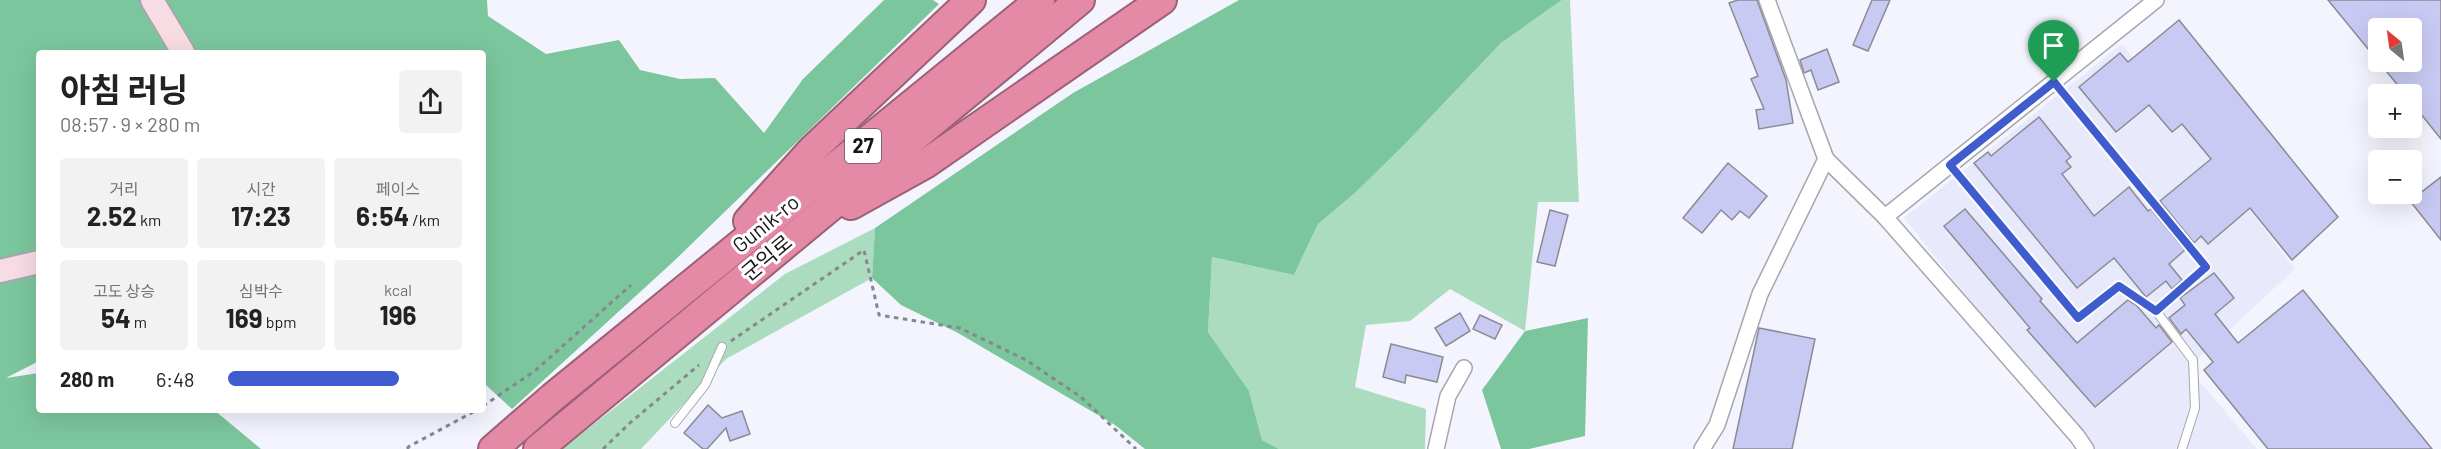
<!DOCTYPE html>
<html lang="ko">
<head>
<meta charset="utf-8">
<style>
  body { margin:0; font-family:Barlow,"Noto Sans KR",sans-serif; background:#f2f2f2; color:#222; height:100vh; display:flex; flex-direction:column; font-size:22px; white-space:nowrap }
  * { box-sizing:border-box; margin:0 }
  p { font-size:20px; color:#767676 }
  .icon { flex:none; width:33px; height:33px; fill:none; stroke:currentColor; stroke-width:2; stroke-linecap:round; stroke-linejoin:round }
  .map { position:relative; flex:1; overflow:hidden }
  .drawer { position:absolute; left:36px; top:50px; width:450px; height:363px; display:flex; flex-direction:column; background:#fff; border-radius:6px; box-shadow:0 6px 24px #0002 }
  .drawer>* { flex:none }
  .needle { width:39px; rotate:331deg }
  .buttons { position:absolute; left:2368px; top:18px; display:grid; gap:12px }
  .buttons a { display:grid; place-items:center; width:54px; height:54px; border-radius:6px; background:#fff; box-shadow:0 6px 24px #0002; font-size:30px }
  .pin { position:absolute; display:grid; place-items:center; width:51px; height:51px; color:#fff; margin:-62px -26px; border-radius:50% 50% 50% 0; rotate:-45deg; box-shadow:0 0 6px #0007 }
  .pin .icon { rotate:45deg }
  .round { display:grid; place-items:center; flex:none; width:63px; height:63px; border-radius:6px; background:#f2f2f2 }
  .overview { display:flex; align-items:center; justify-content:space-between; height:102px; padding:0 24px }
  h1 { font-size:33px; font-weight:700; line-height:45px }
  .figures { display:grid; grid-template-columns:repeat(3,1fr); gap:9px; height:102px; padding:6px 24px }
  .figures div { display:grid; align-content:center; border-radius:6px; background:#f2f2f2; text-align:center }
  .figures b { font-size:26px; font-weight:700 }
  .figures small { font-size:16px; font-weight:400 }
  .figures p { font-size:16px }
  ul { padding:0 24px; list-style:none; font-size:20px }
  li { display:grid; grid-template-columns:96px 72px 1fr; align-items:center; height:45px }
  li i { height:15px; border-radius:8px; background:#3e5cce }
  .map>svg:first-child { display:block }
</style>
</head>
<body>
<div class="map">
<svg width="2441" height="449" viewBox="0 0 2441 449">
  <rect width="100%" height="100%" fill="#f4f4fe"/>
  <path fill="#e8e9fa" d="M2122 44 2295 269 2188 368 2257 449H2090L1904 218Z"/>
  <g fill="#abdcbf">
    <path d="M1562 0H1570L1579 202H1538L1525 331 1450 289 1410 321 1366 325 1355 387 1426 409 1425 449H1279L1262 440 1249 391 1208 332 1212 257 1294 275 1318 224 1355 193 1405 144 1501 43Z"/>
    <path d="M875 228 872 278 726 359 641 449H562L785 274Z"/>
  </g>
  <g fill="#7cc69d">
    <path d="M0 0H487L488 16 546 54 619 40 640 70 680 79 715 78 764 133 803 79 884 0H933L939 4 674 261 512 409 487 386 483 385V52H39V361L6 378 39 373V410H214L261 449H0Z"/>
    <path d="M1239 0H1562L1501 43 1405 144 1355 193 1318 224 1294 275 1212 257 1208 332 1249 391 1262 440 1279 449H1145L1115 425 958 333 901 305 872 278 875 228 1073 93Z"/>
    <path d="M1588 318 1585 436 1529 449H1501L1482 390 1525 331Z"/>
  </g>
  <g fill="#c8caf3" stroke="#8a8b93" stroke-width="1.5" fill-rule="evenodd">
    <path d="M1738 0H1757L1786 80 1793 123 1759 129 1756 110 1764 109 1751 79 1758 76 1729 3Z"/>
    <path d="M1872 0H1890L1868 51 1853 45Z"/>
    <path d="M2328 0H2441V139L2412 103V94H2405ZM2379 28H2412V62H2379Z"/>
    <path d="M2179 20 2338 217 2292 260 2250 208 2208 244 2201 236 2194 243 2160 201 2211 159 2182 124 2172 132 2149 105 2116 132 2079 87 2120 53 2128 62Z"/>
    <path d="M1827 49 1839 82 1818 90 1811 70 1804 73 1800 60Z"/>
    <path d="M2039 117 2071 157 2066 161 2071 167 2062 174 2094 216 2129 187 2148 211 2151 209 2185 250 2169 264 2182 280 2172 289 2166 281 2146 297 2114 258 2077 288 1974 163 1988 152 1991 156Z"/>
    <path d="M1728 163 1767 196 1749 218 1740 211 1732 220 1721 210 1702 233 1683 218Z"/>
    <path d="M2441 177V240L2410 201Z"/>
    <path d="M1965 209 2042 299 2040 301 2077 343 2128 300 2137 306 2156 328 2159 325 2172 342 2095 407 2027 330 2030 328 1944 226Z"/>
    <path d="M1550 210 1568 215 1555 266 1537 262Z"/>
    <path d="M2214 273 2234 298 2215 314 2238 343 2303 290 2432 449H2268L2204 370 2213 362 2186 329 2181 334 2169 318 2185 305 2180 298Z"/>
    <path d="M1460 313 1470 331 1446 346 1435 328Z"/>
    <path d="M1480 315 1502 325 1495 339 1473 329Z"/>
    <path d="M1759 328 1815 339 1792 449H1733Z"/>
    <path d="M1391 344 1443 357 1437 382 1406 375 1405 383 1383 377Z"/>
    <path d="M708 405 722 418 742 411 750 434 730 441 726 428 707 449H703L684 433Z"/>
  </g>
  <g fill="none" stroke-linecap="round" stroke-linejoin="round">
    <defs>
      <g id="lane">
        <path d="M1950 165 2078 318 2119 287 2156 311 2206 267 2054 82"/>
        <path d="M2156 311 2193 360 2195 408 2182 449"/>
        <path d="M675 423 705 385 722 347"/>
      </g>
      <g id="street">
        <path d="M1826 159 1885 217 2077 436 2086 449"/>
        <path d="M1885 217 2156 0"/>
        <path d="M1436 449 1448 396 1464 368"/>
        <path d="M1702 449 1717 425 1760 294 1826 159 1767 0"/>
      </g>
      <g id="secondary">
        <path d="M152 0 183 52"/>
        <path d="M0 271 39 262"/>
      </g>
      <g id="highway">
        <path d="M851 205 925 164 1162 0"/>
        <path d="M748 221 811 151 971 0"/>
        <path d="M493 449 553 397 1040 0"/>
        <path d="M538 449 1080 0"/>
      </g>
    </defs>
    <use href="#lane" stroke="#a6a6af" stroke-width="10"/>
    <use href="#street" stroke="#a6a6af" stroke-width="18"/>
    <use href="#secondary" stroke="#a6a6af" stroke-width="26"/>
    <use href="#highway" stroke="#9d6175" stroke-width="32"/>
    <g stroke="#87878e" stroke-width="3" stroke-dasharray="4.5 4.5" stroke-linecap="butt">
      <path d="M731 341 864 250 879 315 960 328 1026 360 1081 397 1136 449"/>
      <path d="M483 406 536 370 631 285"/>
      <path d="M408 449V447L477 410"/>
      <path d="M603 449 631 422 699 365"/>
    </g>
    <use href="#lane" stroke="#fff" stroke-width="8"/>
    <use href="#street" stroke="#fff" stroke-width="15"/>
    <use href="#secondary" stroke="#f7dce4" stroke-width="22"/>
    <use href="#highway" stroke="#e58aa6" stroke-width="28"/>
  </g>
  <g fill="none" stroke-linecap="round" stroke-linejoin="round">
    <defs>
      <path id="route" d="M2054 82 2206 267 2156 311 2119 286 2078 318 1950 165Z"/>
    </defs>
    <use href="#route" stroke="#fff" stroke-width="12"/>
    <use href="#route" stroke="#3e5cce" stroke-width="8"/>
  </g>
  <g text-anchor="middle" stroke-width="6" stroke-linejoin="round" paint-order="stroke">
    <rect fill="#fff" stroke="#5c5c5e" stroke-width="1.5" x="845" y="129" width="36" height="34" rx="4.5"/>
    <g font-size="20" font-weight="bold" fill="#161619">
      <text x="863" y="153">27</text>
    </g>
    <g font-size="21" fill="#161619" stroke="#fff">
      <text transform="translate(766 224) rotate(-39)" y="7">Gunik-ro</text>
      <text transform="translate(767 258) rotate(-40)" y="7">군익로</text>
    </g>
  </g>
</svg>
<div class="buttons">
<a><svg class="needle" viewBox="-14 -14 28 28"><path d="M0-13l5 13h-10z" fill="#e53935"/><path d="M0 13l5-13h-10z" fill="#767676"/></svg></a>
<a>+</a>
<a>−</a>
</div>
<div class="pin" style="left:2054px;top:82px;background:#1e9e55"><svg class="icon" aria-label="arrive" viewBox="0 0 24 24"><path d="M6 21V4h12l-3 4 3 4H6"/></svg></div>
<section class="drawer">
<div class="overview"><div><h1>아침 러닝</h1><p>08:57 · 9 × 280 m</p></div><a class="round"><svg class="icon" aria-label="share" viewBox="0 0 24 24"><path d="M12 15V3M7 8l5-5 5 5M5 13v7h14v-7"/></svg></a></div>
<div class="figures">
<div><p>거리</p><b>2.52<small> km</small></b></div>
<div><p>시간</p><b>17:23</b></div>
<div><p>페이스</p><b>6:54<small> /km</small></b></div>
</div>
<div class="figures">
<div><p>고도 상승</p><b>54<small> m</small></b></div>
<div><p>심박수</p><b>169<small> bpm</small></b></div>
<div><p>kcal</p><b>196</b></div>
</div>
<ul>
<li><b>280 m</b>6:48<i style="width:73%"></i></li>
</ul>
</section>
</div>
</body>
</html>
